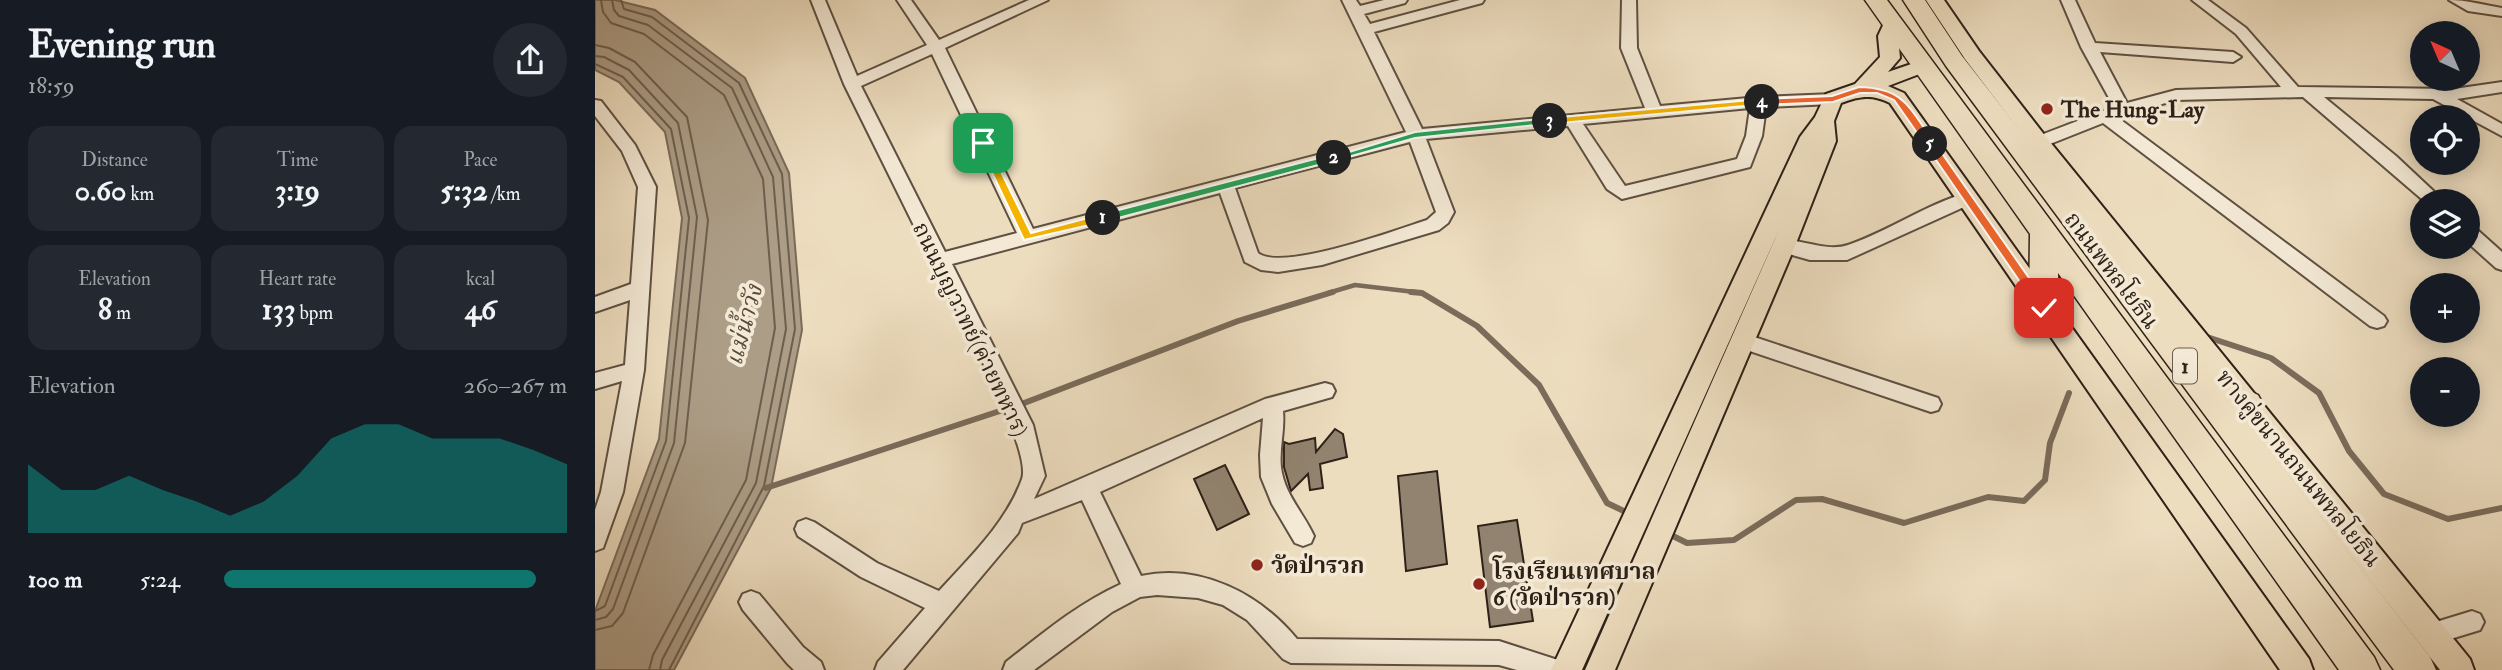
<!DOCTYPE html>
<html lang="en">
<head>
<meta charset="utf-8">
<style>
  body { margin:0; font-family:"IM FELL Double Pica","Noto Serif Thai",serif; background:#242831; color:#f1f3f6; height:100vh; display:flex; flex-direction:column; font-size:26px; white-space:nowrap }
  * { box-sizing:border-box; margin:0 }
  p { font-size:23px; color:#9ea1a6 }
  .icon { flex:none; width:38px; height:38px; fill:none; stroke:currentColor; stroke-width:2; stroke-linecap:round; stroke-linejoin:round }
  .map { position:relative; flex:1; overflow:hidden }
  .panel { display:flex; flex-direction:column; background:#171b24; width:595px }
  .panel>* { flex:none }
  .needle { width:46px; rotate:316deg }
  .buttons { position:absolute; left:1815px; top:21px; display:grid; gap:14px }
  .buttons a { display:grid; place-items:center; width:70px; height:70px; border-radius:50%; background:#171b24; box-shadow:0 4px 18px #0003; font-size:35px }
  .pin { position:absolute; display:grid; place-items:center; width:60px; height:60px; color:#fff; margin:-30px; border-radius:14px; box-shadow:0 4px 10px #0006 }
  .km { position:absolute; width:35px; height:35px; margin:-18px; border-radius:50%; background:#222; color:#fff; font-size:19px; line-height:35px; text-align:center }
  .round { display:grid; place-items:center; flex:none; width:74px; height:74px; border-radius:37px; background:#242831 }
  .summary { display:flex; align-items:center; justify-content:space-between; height:119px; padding:0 28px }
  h1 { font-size:38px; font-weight:800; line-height:52px }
  .metrics { display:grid; grid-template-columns:repeat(3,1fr); gap:10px; height:119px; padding:7px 28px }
  .metrics div { display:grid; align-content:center; border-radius:18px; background:#242831; text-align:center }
  .metrics b { font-size:30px; font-weight:800 }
  .metrics small { font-size:19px; font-weight:400 }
  .metrics p { font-size:19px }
  .chart { height:196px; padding:14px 28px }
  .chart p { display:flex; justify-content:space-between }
  .chart svg { width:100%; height:126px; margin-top:7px; fill:#0f766e; opacity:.7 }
  ul { padding:0 28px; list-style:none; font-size:23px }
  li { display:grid; grid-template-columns:112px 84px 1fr; align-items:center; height:52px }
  li i { height:18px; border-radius:9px; background:#0f766e }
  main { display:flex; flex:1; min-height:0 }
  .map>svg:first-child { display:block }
</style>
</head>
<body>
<main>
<section class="panel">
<div class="summary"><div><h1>Evening run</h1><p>18:59</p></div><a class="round"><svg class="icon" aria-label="share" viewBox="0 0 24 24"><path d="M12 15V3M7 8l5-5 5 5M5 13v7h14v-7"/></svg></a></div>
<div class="metrics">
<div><p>Distance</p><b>0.60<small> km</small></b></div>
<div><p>Time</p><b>3:19</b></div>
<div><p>Pace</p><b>5:32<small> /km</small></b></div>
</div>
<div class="metrics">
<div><p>Elevation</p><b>8<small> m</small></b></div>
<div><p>Heart rate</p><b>133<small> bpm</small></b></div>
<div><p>kcal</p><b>46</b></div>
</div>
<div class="chart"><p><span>Elevation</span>260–267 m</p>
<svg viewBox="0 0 160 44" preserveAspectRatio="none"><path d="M0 44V20L10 29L20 29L30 24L40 29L50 33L60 38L70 33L80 24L90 11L100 6L110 6L120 11L130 11L140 11L150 15L160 20V44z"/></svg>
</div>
<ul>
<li><b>100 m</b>5:24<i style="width:91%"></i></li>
</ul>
</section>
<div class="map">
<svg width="1907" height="670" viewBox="0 0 1907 670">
  <rect width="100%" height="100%" fill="#edddbf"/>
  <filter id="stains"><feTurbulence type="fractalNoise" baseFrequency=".00286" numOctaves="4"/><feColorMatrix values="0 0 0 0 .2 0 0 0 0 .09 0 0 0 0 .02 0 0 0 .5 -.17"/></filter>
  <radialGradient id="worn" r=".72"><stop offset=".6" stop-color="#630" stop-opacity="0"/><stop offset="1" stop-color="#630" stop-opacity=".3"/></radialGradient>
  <path fill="#ac9d86" stroke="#7a6b5a" stroke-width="2" d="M0 0H20L60 10 150 78 194 173 207 330 176 488 79 670H0V611L64 439 87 218 70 132 24 82 0 70Z"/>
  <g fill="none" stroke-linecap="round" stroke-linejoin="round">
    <g stroke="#6d5f4f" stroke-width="2">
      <path d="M6 0 8 12 16 23 49 34 129 95 168 179 180 328 151 480 58 655 54 670"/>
      <path d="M17 0 19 10 24 16 53 25 137 88 178 177 191 329 161 483 67 660 65 670"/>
      <path d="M26 0 29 9 57 17 144 83 187 174 200 329 169 486 74 670"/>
      <path d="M0 45 14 48 40 62 92 117 113 220 90 443 28 613 17 626 0 630"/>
      <path d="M0 56 9 57 34 70 83 123 102 217 79 443 18 609 11 617 0 620"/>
      <path d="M0 64 28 77 76 129 94 218 71 441 10 606 0 611"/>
    </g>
    <path stroke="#7a6b5a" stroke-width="4.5" d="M733 293 760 285 828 293"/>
    <g stroke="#7a6b5a" stroke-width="6">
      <path d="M816 292 827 293 882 326 944 385 1012 503 1035 514"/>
      <path d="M1609 336 1676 358 1724 393 1754 451 1789 494 1853 519 1907 508"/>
      <path d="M424 405 643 321 738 292"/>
      <path d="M171 488 414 408"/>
      <path d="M1072 533 1092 543 1139 540 1201 500 1227 499 1309 523 1393 497 1429 501 1450 480 1455 443 1474 393"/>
    </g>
  </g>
  <g fill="#91836f" stroke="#2e2118" stroke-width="2">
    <path d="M740 429 748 434 752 457 725 464 728 488 715 490 713 474 696 491 689 467V442L694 444 720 438 721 452Z"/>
    <path d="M630 465 654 514 622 530 599 479Z"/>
    <path d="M842 471 852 564 811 571 803 476Z"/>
    <path d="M922 520 938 621 895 627 883 526Z"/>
  </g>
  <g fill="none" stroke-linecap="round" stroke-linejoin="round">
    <defs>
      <g id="minor">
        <path d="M216 0H230L262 76 332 45 302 0H316L344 40 434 0H453L350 48 438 229 811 132 747 0H761L765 6 789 0H812L810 3 769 14 775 24 865 0H889L887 3 779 32 827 129 1050 108 1026 48 1027 0H1041L1042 48 1065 106 1164 97 1238 94 1246 99 1238 104 1171 107 1167 136 1155 167 1027 199 1012 189 973 126 831 139 859 212 853 223 844 230 727 265 683 272 666 270 650 262 625 193 357 264 438 425 450 476 439 499 670 399 730 383 737 385 740 391 737 397 688 411C690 430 684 448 686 467 689 494 708 512 719 536L716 543 708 546 700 543 677 504 666 477 665 455 668 418 505 492 546 576C606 563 665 594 702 639L904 641 969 662 972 670H922L904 665 696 663 688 659 652 620 628 605 603 598 562 595 545 597 517 612 439 670H408L411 662C448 633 484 603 526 584L487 500 427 523 423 533 308 670H280L283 662 330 608 266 577 203 536 200 529 203 522 211 519 219 522 282 563 344 591C375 557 411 523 427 479 438 449 357 302 339 267L334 261 335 258 249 84ZM337 54 422 233 350 252 266 86ZM1155 108 1151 136 1142 159 1030 186 988 124ZM815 142 841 212 832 220C801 230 687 272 663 253L640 188Z"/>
        <path d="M1466 0H1480L1500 43 1638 52 1646 57 1638 62 1505 52 1532 103 1581 90 1686 87 1641 34 1597 0H1613L1651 28 1703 87 1859 89 1907 82V92L1862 99 1907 124V136L1838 99 1729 97 1801 156 1849 201H1829L1708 97 1581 100 1522 117 1789 316 1792 321 1789 326 1782 328 1775 326 1508 123 1450 146H1438L1436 142 1438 138 1519 107 1486 47Z"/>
        <path d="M1854 0C1872 0 1889 5 1907 8V16L1873 11Z"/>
        <path d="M0 100 6 101 40 145 61 187 49 370 28 492 8 548 0 551V510L6 492 27 381 0 389V373L30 365 35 300 0 312V297L36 284 43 187 27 151 0 116Z"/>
        <path d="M1374 192 1380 194 1383 198 1380 202 1252 260H1215L1183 251 1180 246 1183 241C1199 236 1230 253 1253 245 1294 231 1332 204 1374 192Z"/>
        <path d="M1872 225 1878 226 1907 252V270L1901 268 1872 242Z"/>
        <path d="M1147 333 1343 398 1346 404 1343 410 1336 412 1140 346 1137 341 1140 336Z"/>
        <path d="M156 591 164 594 208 647 226 662 229 670H199L192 663 148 610 144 602 148 594Z"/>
        <path d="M1877 611 1885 614 1889 622 1885 630 1836 645 1828 642 1824 634 1828 626Z"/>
      </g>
      <g id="major">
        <path d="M1331 0H1349L1384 51 1451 137 1875 659 1879 670H1845L1437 147 1370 59Z"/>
        <path d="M1297 19 1306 25 1303 36 1305 58 1293 72 1328 60 1335 62 1338 66 1335 70 1293 86 1309 93 1714 659 1718 670H1685L1295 103C1277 94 1265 96 1246 103L1239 121 1241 141 1200 246 1020 670H990L1188 221 987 670H956L1205 137 1220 117 1231 94 1260 84 1285 57 1283 36 1290 21Z"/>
      </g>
      <g id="highway">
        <path d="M1270 0H1292L1779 657 1785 670H1744L1463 273 1464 308 1459 316 1449 319 1439 316 1434 308 1435 234Z"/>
        <path d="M1308 0H1330L1367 56 1612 370 1663 395 1668 404 1663 413 1652 417 1647 415 1835 657 1841 670H1799L1351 66Z"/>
      </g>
    </defs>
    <use href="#minor" stroke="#5e5042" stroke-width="4"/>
    <use href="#major" stroke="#2e2118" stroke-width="4"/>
    <use href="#highway" stroke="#2e2118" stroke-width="3"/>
    <use href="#minor" fill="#f3e9d5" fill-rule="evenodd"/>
    <use href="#major" fill="#edddbf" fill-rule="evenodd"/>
    <use href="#highway" fill="#edddbf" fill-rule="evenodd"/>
  </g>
  <path fill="#f5b400" stroke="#fff" stroke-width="2" d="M384 140 392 143 436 233 508 214 512 215V221L429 240 383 143Z"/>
  <path fill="#22a559" stroke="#fff" stroke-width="2" d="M739 154 744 158 742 160 508 222 503 218 508 214Z"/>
  <path fill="#22a559" stroke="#fff" stroke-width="2" d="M955 118 958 119V123L820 138 739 161 734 158 820 132Z"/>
  <path fill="#f5b400" stroke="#fff" stroke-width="2" d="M1167 99 1171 100V104L955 124 950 121 955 118Z"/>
  <path fill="#f0652b" stroke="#fff" stroke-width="2" d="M1264 87C1310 88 1314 108 1339 142V147H1332L1299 100 1282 93H1265L1238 102 1167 105 1163 102 1167 99 1237 96Z"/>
  <path fill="#f0652b" stroke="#fff" stroke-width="2" d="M1335 141 1339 142 1453 305V311H1445L1332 147V142Z"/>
  <g fill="#8f2418" stroke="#f3e9d5" stroke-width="2.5">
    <circle cx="1452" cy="109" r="7"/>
    <circle cx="662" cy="565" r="7"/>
    <circle cx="884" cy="584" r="7"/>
  </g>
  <g text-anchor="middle" stroke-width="7" stroke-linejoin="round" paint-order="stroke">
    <rect fill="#f3e9d5" stroke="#695d51" stroke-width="2" x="1578" y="348.5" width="24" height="35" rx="5"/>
    <g font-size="21" font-weight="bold" fill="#2e2118">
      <text x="1590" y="373">1</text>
    </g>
    <g font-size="23" font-weight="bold" fill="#2e2118" stroke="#f3e9d5" text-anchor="start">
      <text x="1466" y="117">The Hung-Lay</text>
      <text x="676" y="573">วัดป่ารวก</text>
      <text x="898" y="579">โรงเรียนเทศบาล<tspan x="898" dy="26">6 (วัดป่ารวก)</tspan></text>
    </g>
    <g font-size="23" fill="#2e2118" stroke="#f3e9d5">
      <text transform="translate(1517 270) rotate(53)" y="8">ถนนพหลโยธิน</text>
      <text transform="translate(376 329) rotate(64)" y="8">ถนนบุญวาทย์(ค่ายทหาร)</text>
      <text transform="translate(1704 468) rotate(51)" y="8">ทางคู่ขนานถนนพหลโยธิน</text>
    </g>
    <g font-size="24" font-style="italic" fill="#5a4c3e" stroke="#f3e9d5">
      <text transform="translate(149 325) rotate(-75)" y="8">แม่น้ำวัง</text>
    </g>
  </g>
  <rect width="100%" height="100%" filter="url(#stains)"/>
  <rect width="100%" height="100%" fill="url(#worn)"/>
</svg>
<div class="buttons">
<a><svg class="needle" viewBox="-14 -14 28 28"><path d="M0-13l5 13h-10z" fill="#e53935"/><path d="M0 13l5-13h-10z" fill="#9ea1a6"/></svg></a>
<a><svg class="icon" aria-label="locate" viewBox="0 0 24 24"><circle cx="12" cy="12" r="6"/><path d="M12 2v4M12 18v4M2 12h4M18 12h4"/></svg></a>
<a><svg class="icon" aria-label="layers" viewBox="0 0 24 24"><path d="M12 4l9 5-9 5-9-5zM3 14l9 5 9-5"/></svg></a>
<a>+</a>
<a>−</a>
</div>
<div class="pin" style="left:388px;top:143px;background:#1e9e55"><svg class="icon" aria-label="arrive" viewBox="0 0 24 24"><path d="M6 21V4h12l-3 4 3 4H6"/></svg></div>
<div class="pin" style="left:1449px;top:308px;background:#d93025"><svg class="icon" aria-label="check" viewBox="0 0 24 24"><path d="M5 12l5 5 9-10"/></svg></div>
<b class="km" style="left:508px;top:218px">1</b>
<b class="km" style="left:739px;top:158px">2</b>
<b class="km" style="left:955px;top:121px">3</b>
<b class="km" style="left:1167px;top:102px">4</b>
<b class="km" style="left:1335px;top:144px">5</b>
</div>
</main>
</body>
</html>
